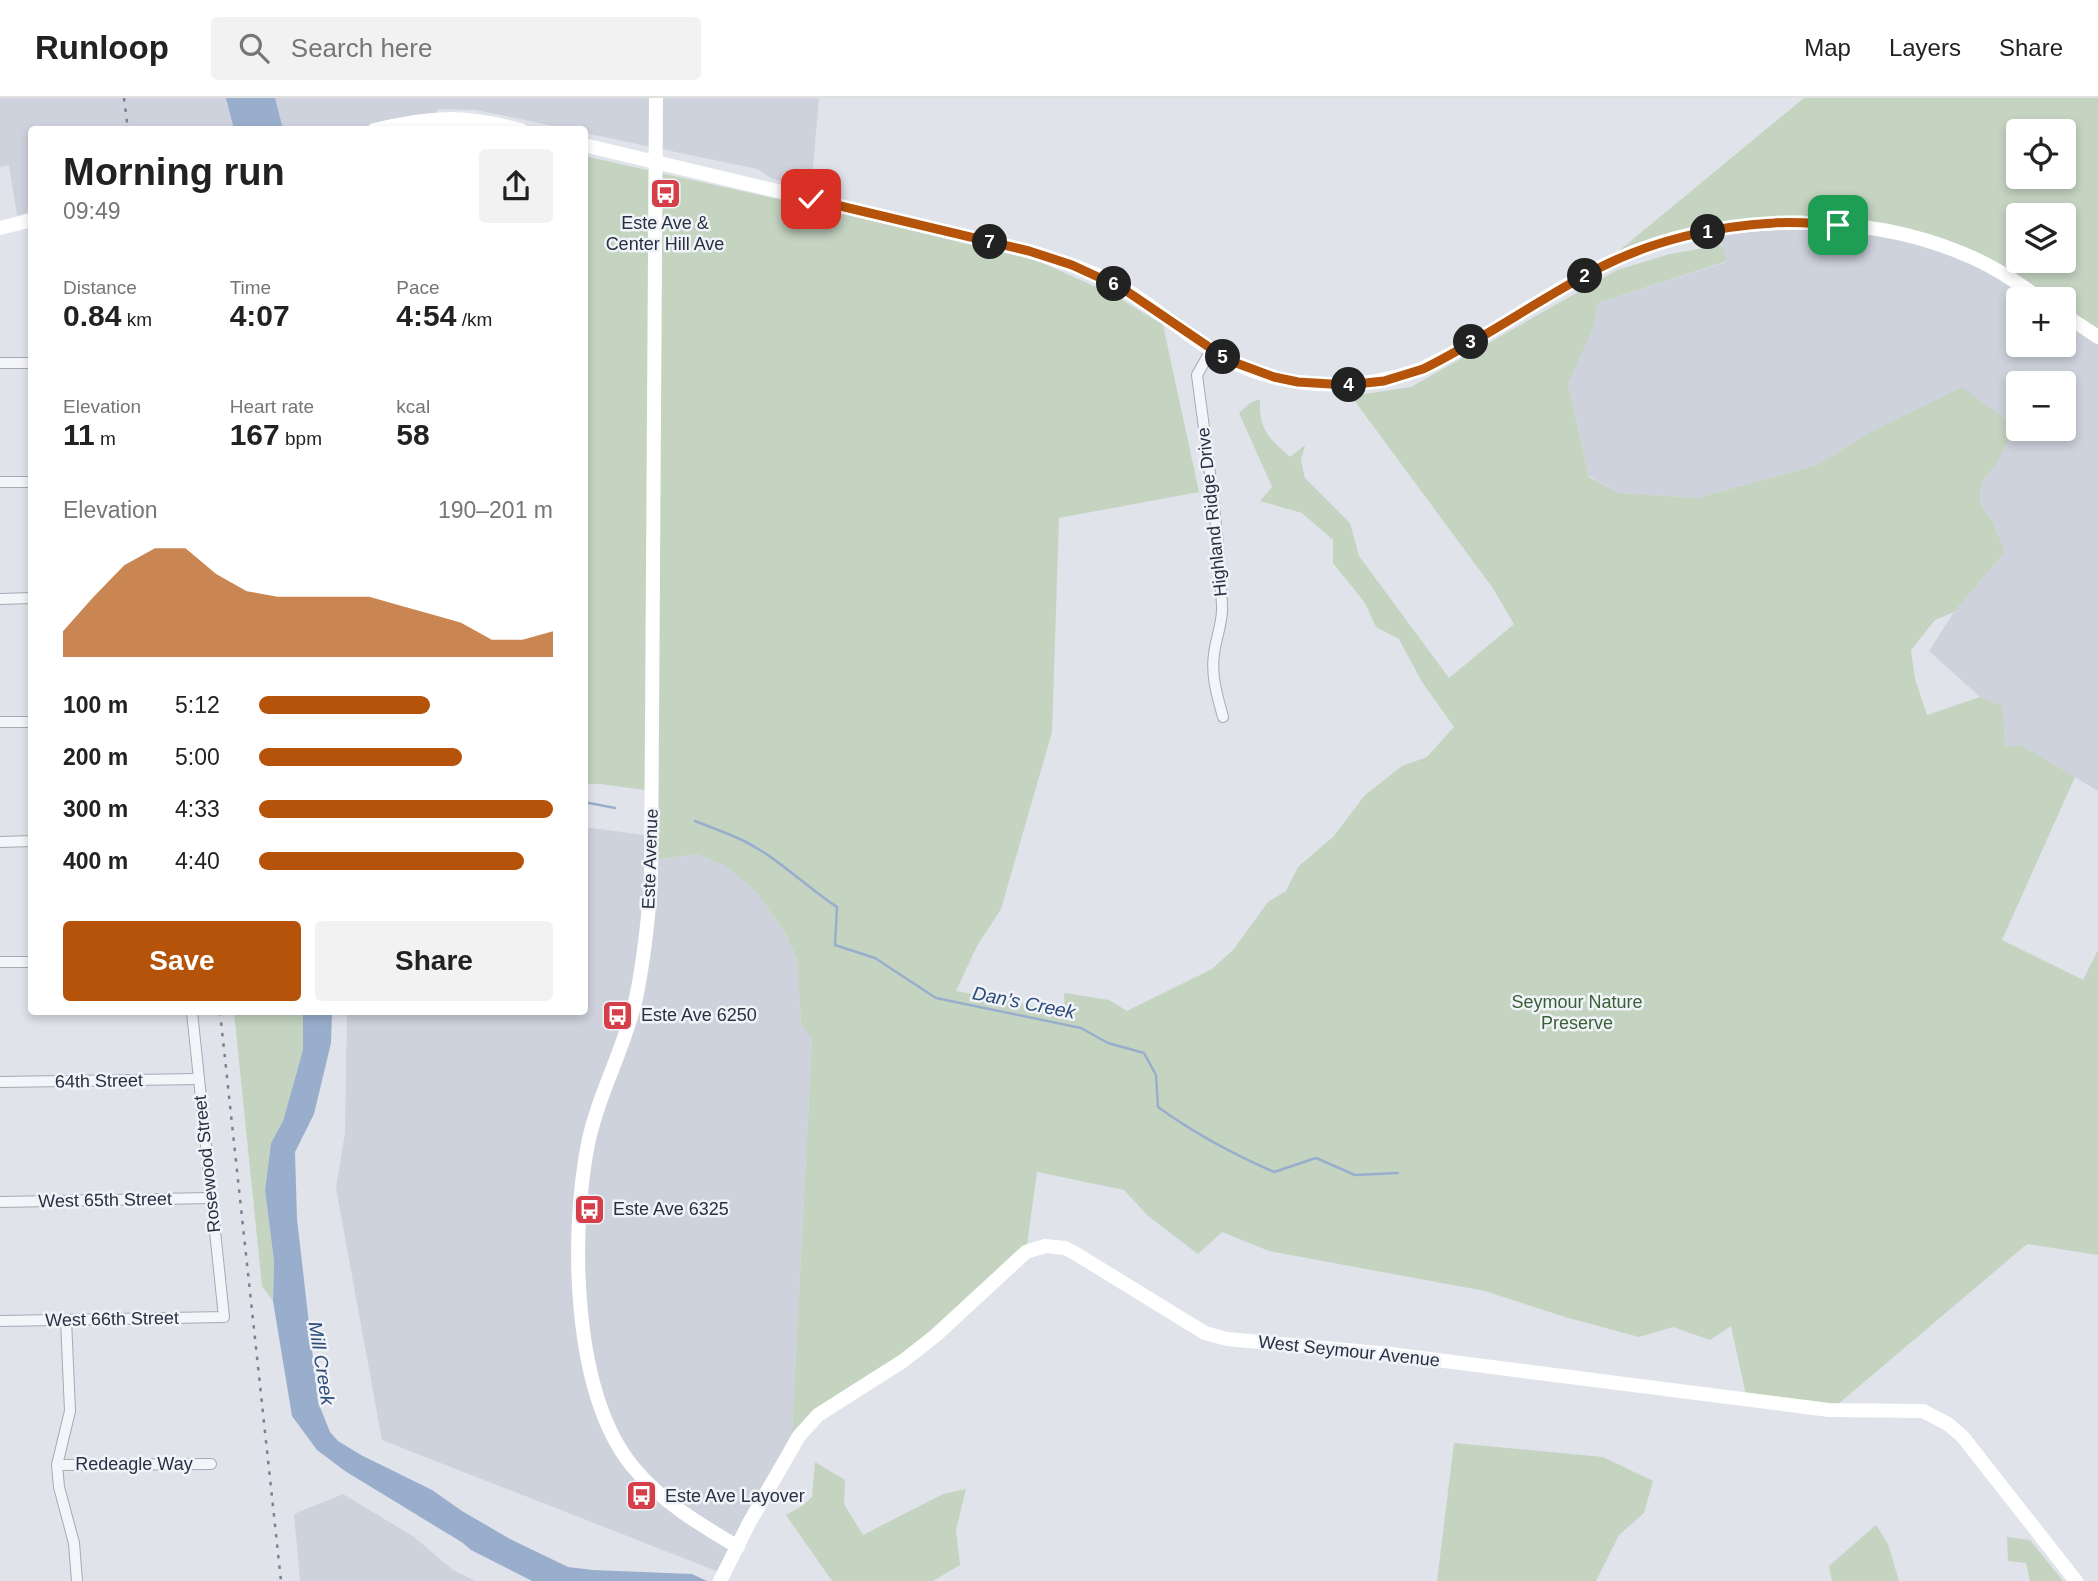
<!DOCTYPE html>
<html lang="en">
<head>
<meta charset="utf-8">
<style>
  body { margin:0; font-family:Helvetica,sans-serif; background:#f2f2f2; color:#222; height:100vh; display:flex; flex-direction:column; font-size:26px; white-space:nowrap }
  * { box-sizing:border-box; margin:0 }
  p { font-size:23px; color:#767676 }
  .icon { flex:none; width:38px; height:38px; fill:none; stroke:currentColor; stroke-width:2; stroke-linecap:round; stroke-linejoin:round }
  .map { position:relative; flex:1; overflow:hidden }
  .panel { position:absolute; left:28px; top:28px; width:560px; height:889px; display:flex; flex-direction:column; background:#fff; border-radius:7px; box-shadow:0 4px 10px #0003 }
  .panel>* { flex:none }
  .tools { position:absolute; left:2006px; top:21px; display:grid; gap:14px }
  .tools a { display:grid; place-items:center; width:70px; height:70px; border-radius:7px; background:#fff; box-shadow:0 4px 10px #0003; font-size:35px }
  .pin { position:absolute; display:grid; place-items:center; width:60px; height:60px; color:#fff; margin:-30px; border-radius:14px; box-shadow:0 4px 10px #0006 }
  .km { position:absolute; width:35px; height:35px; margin:-18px; border-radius:50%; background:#222; color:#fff; font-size:19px; line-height:35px; text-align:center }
  .round { display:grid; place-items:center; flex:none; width:74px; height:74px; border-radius:7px; background:#f2f2f2 }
  .head { display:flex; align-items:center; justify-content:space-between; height:119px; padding:0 35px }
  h1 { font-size:38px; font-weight:700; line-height:52px }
  .figures { display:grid; grid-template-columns:repeat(3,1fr); gap:10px; height:119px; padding:7px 35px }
  .figures div { display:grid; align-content:center }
  .figures b { font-size:30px; font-weight:700 }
  .figures small { font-size:19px; font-weight:400 }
  .figures p { font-size:19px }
  .chart { height:196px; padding:14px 35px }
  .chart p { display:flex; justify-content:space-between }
  .chart svg { width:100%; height:126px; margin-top:7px; fill:#b45309; opacity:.7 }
  .primary-button { display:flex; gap:14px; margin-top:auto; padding:14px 35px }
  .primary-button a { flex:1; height:80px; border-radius:7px; background:#b45309; color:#fff; font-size:28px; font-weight:700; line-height:80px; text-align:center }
  .primary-button a+a { background:#f2f2f2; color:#222 }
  ul { padding:0 35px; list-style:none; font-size:23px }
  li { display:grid; grid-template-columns:112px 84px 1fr; align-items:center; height:52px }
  li i { height:18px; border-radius:9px; background:#b45309 }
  header { display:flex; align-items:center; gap:42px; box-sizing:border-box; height:98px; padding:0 35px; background:#fff; border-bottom:2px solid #e0e0e0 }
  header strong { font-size:33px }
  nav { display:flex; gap:38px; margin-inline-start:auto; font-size:24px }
  .search { width:490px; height:63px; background:#f2f2f2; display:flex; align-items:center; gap:18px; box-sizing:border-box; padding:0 24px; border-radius:7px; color:#767676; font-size:26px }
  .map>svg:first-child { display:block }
</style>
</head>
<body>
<header>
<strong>Runloop</strong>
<div class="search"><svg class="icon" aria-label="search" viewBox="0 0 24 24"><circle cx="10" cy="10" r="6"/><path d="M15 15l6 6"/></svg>Search here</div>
<nav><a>Map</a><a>Layers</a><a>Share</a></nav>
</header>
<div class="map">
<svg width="2098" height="1483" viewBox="0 0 2098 1483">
  <rect width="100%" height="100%" fill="#e0e3ea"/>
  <g fill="#ced2dc" fill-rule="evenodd">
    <path d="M0 0H819L811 93 771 80 757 71 585 35 584 32 568 31 476 12 437 11 436 31 32 32 31 113 17 118 9 67 0 69Z"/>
    <path d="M1775 124 1939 146 2041 201H2018V247H2063V216L2098 239V693L2021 647 2005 650 2003 608 1980 599 1929 553 1954 514 2005 454 1993 425 1980 405 1981 386 1996 366 2016 329 1865 337 1817 367 1697 400 1619 395 1589 378 1568 286 1593 231 1598 205 1726 164 1721 147 1725 131ZM2018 285H2063V331H2018Z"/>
    <path d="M585 729 651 738 666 761 696 756 726 768 758 796 786 837 797 861 801 925 812 941 791 1353 724 1476 382 1342 336 1090 345 1035 347 914H584Z"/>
    <path d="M343 1396 414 1439 453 1472 475 1483H300L294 1416Z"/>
  </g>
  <g fill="#c4d4c1" fill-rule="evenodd">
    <path d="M1804 0H2098V239L2063 216V201H2041L2006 177 1871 131 1742 128 1598 170ZM2018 33H2063V79H2018ZM2018 117H2063V163H2018Z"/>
    <path d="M584 58 805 107 1038 163 1114 197 1163 227 1199 394 1059 420 1052 634 1001 811 977 848 956 893 1065 914 1064 895 1109 902 1127 913 1212 871 1233 852 1268 804 1286 793 1298 769 1333 739 1365 697 1402 668 1427 659 1454 629 1422 584 1399 541 1376 529 1365 505 1333 465V442L1302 415 1260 403 1272 389 1239 315 1250 305 1260 301C1259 333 1268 339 1290 359L1305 347 1301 363 1305 380 1350 425 1359 458 1449 580 1514 526 1492 489 1351 298 1411 289 1617 172 1670 156 1721 147 1727 163 1598 205 1593 231 1568 286 1589 379 1619 395 1697 400 1817 367 1865 337 1962 289 2016 329 1996 366 1981 386 1980 405 1993 425 2005 454 1954 514 1935 522 1911 552 1915 581 1927 617 1980 599 2003 608 2005 649 2021 647 2075 679 2002 842 2083 882 2098 852V1157L2027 1146 1831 1312 1747 1302 1731 1228 1710 1242 1673 1229 1639 1239 1565 1219 1485 1193 1269 1153 1222 1134 1198 1156 1148 1118 1124 1092 1037 1074 1026 1154 935 1238 830 1307 791 1353 812 941 801 925 797 861 786 837 758 796 726 768 696 756 651 763 652 693 600 686H585Z"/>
    <path d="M234 914H303V952L283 1023 271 1045 265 1091 274 1163 273 1203 262 1188Z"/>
    <path d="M1454 1345 1603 1359 1653 1383 1644 1415 1619 1437 1596 1483H1437Z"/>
    <path d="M815 1364 845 1382 844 1406 863 1437 943 1396 966 1391 956 1432 960 1467 933 1483H832L786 1417 802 1408 812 1399Z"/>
    <path d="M1876 1427 1888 1446 1899 1483H1832L1829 1468Z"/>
    <path d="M2007 1439 2030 1442 2063 1483H2030L2026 1465 2008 1463Z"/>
  </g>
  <g fill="#99aecc">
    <path d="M226 0H275L283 31H234Z"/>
    <path d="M303 914H332L331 945 314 1016 295 1054 297 1121 318 1304 330 1334 338 1343 361 1357 432 1392 462 1413 510 1441 568 1469 593 1472 692 1476 707 1483H532L471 1452 463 1445 345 1373 317 1352 292 1318 273 1203 274 1163 265 1092 271 1045 283 1023 303 952Z"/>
  </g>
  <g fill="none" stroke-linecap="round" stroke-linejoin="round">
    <g stroke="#99aecc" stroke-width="2.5">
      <path d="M584 704 615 710"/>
      <path d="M695 723C710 729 727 735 742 742 777 759 805 788 837 809L835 847 875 860 936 900 1081 930 1108 945 1144 955 1156 977 1158 1009C1195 1036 1233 1056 1274 1074L1316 1060 1355 1077 1398 1075"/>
    </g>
    <defs>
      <g id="street">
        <path d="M1211 252 1197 277C1207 354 1219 431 1222 508 1223 524 1216 539 1214 556 1211 578 1217 597 1223 619"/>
        <path d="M0 265H32"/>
        <path d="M0 384H32"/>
        <path d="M0 501 32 500"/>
        <path d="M0 624H32"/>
        <path d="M0 744 32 743"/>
        <path d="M0 864H32"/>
        <path d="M0 984 199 981"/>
        <path d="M0 1104 211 1100"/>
        <path d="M66 1222 70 1313 57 1367 59 1389 74 1445 77 1483"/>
        <path d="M0 1223 224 1219 192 914"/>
        <path d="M57 1367 211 1366"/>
      </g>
    </defs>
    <use href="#street" stroke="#a5aab5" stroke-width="12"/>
    <use href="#street" stroke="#f3f5f8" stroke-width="10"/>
    <g stroke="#fff" stroke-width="14">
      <path d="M656 0 651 784C648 823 644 862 636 900 625 950 598 996 588 1046 570 1136 572 1295 633 1369 662 1404 699 1426 738 1449"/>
      <path d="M374 32C433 18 462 17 521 32"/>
      <path d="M584 47 1029 153C1061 163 1094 173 1123 190 1154 208 1181 233 1211 252 1273 292 1355 296 1423 270 1490 239 1549 192 1617 161 1719 115 1861 112 1964 156 1992 167 2016 184 2041 201"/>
      <path d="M0 130 32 122"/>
      <path d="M2063 216 2098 239"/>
      <path d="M720 1483 749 1425 799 1338 818 1317 903 1263 935 1238 1026 1154 1045 1148 1065 1150 1073 1154 1205 1235 1227 1241 1390 1256 1829 1312 1923 1313 1948 1326 1963 1339 2076 1483"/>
    </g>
    <g stroke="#798195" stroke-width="2.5" stroke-dasharray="3.5 7" stroke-linecap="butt">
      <path d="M124 0 128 32"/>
      <path d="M220 914 281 1483"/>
    </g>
  </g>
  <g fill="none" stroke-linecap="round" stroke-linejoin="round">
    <defs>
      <path id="route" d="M811 101 1029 153 1072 167 1122 190 1228 262 1274 279 1298 284 1347 287 1384 283 1423 271C1484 241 1539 201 1599 170 1651 143 1715 128 1774 125 1795 123 1817 126 1838 127"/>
    </defs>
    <use href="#route" stroke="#fff" stroke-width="14"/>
    <use href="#route" stroke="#b45309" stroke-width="9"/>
  </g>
  <defs>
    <symbol id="bus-square" viewBox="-11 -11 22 22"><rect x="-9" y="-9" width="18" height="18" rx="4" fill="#d63e4a" stroke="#f0f3f7"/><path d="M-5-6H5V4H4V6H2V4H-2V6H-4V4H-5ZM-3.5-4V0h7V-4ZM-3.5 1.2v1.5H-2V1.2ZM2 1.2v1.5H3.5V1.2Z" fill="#fff"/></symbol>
  </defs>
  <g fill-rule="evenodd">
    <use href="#bus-square" x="648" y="78" width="35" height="35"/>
    <use href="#bus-square" x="600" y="900" width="35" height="35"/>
    <use href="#bus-square" x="572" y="1094" width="35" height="35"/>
    <use href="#bus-square" x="624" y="1380" width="35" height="35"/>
  </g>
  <g text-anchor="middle" stroke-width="5" stroke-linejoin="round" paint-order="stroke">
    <g font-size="18" fill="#283043" stroke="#f0f3f7" text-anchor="start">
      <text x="665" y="131" text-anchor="middle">Este Ave &amp;<tspan x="665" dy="21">Center Hill Ave</tspan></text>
      <text x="641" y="923">Este Ave 6250</text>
      <text x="613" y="1117">Este Ave 6325</text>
      <text x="665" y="1404">Este Ave Layover</text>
    </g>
    <g font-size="18" fill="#283043" stroke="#f0f3f7">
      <text transform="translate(1212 414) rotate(-96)" y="6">Highland Ridge Drive</text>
      <text transform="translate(650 761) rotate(-88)" y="6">Este Avenue</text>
      <text transform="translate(99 983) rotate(-1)" y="6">64th Street</text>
      <text transform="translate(207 1066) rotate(-96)" y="6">Rosewood Street</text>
      <text transform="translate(105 1102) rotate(-1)" y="6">West 65th Street</text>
      <text transform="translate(112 1221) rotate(-1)" y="6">West 66th Street</text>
      <text transform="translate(1349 1253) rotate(6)" y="6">West Seymour Avenue</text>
      <text x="134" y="1372">Redeagle Way</text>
    </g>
    <g font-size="18" fill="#395f34" stroke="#f0f3f7">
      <text x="1577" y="910">Seymour Nature<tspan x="1577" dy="21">Preserve</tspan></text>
    </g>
    <g font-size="19" font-style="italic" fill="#2f4b79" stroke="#f0f3f7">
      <text transform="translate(1024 904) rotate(11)" y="7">Dan’s Creek</text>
      <text transform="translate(322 1265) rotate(81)" y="7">Mill Creek</text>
    </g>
  </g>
</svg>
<div class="tools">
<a><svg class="icon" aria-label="locate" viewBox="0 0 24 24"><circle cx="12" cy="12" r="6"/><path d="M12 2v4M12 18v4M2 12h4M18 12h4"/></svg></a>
<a><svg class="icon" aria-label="layers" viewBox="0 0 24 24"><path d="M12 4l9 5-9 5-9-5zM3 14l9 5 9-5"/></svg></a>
<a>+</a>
<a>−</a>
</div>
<div class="pin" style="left:1838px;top:127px;background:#1e9e55"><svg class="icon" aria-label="arrive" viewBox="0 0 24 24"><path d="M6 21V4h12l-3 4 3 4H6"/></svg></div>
<div class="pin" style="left:811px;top:101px;background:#d93025"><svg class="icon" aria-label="check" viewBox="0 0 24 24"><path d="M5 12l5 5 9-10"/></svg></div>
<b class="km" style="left:1708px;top:134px">1</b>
<b class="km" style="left:1585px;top:178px">2</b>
<b class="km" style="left:1471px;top:244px">3</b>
<b class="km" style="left:1349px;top:287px">4</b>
<b class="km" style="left:1223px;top:259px">5</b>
<b class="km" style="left:1114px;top:186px">6</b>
<b class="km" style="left:990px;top:144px">7</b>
<section class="panel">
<div class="head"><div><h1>Morning run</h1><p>09:49</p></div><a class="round"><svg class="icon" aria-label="share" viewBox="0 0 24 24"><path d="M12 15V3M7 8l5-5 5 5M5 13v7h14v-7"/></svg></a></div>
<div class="figures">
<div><p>Distance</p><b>0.84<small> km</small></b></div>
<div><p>Time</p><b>4:07</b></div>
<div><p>Pace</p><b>4:54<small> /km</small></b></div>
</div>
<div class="figures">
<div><p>Elevation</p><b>11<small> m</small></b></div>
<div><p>Heart rate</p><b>167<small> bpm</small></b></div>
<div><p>kcal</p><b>58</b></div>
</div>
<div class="chart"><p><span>Elevation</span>190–201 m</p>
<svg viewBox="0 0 160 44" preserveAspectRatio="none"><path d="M0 44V35L10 23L20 12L30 6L40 6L50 15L60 21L70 23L80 23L90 23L100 23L110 26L120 29L130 32L140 38L150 38L160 35V44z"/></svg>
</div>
<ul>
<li><b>100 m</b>5:12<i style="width:58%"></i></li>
<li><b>200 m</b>5:00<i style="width:69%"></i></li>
<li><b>300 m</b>4:33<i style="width:100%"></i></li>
<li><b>400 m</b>4:40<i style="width:90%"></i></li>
</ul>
<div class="primary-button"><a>Save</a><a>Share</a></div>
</section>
</div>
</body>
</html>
